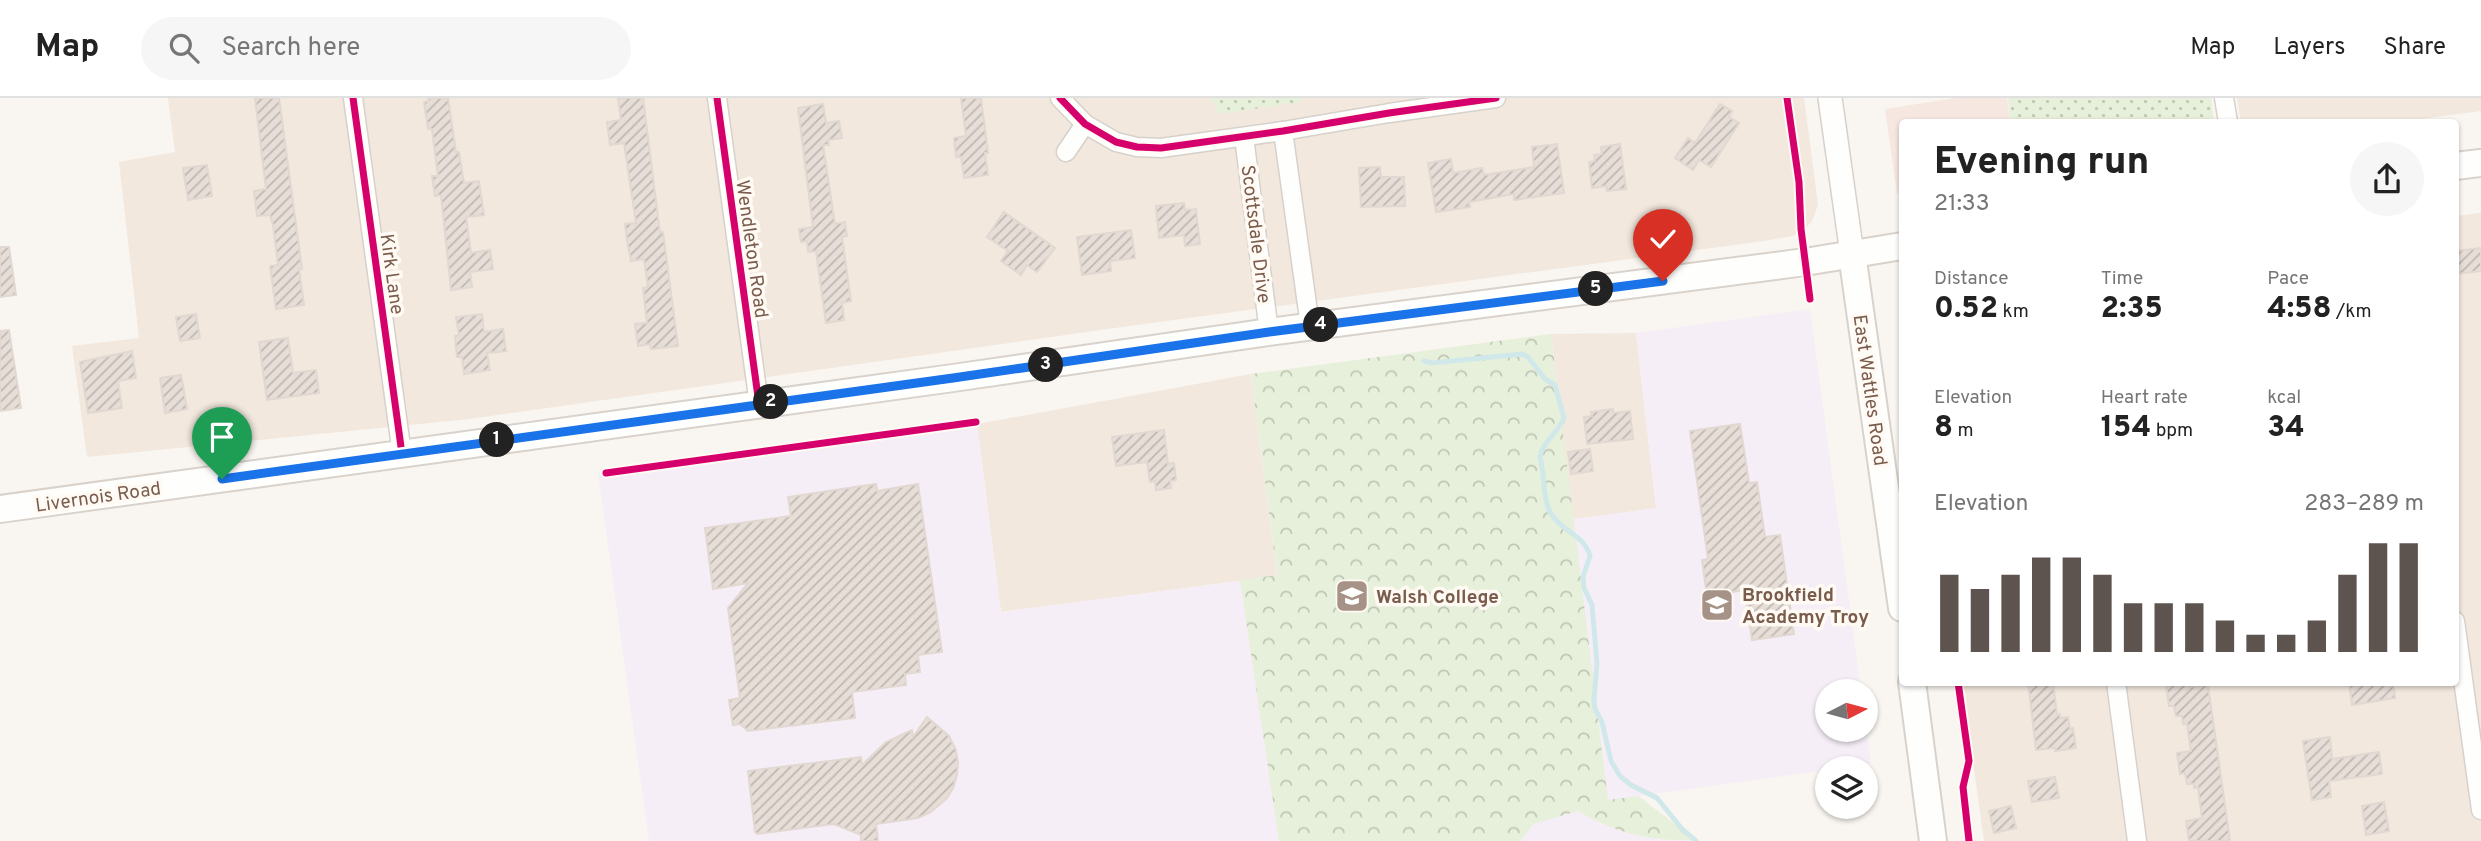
<!DOCTYPE html>
<html lang="en">
<head>
<meta charset="utf-8">
<style>
  body { margin:0; font-family:Overpass,sans-serif; background:#f6f6f6; color:#222; height:100vh; display:flex; flex-direction:column; font-size:26px; white-space:nowrap }
  * { box-sizing:border-box; margin:0 }
  p { font-size:23px; color:#767676 }
  .icon { flex:none; width:38px; height:38px; fill:none; stroke:currentColor; stroke-width:2; stroke-linecap:round; stroke-linejoin:round }
  .map { position:relative; flex:1; overflow:hidden }
  .details { position:absolute; left:1899px; top:21px; width:560px; height:567px; display:flex; flex-direction:column; background:#fff; border-radius:7px; box-shadow:0 2px 5px #0004 }
  .details>* { flex:none }
  .needle { width:46px; rotate:84deg }
  .tools { position:absolute; left:1815px; top:581px; display:grid; gap:14px }
  .tools a { display:grid; place-items:center; width:63px; height:63px; border-radius:50%; background:#fff; box-shadow:0 2px 5px #0004; font-size:35px }
  .pin { position:absolute; display:grid; place-items:center; width:60px; height:60px; color:#fff; margin:-72px -30px; border-radius:50% 50% 50% 0; rotate:-45deg; box-shadow:0 0 7px #0007 }
  .pin .icon { rotate:45deg }
  .km { position:absolute; width:35px; height:35px; margin:-18px; border-radius:50%; background:#222; color:#fff; font-size:19px; line-height:35px; text-align:center }
  .round { display:grid; place-items:center; flex:none; width:74px; height:74px; border-radius:37px; background:#f6f6f6 }
  .headline { display:flex; align-items:center; justify-content:space-between; height:119px; padding:0 35px }
  h1 { font-size:38px; font-weight:800; line-height:52px }
  .figures { display:grid; grid-template-columns:repeat(3,1fr); gap:10px; height:119px; padding:7px 35px }
  .figures div { display:grid; align-content:center }
  .figures b { font-size:30px; font-weight:800 }
  .figures small { font-size:19px; font-weight:400 }
  .figures p { font-size:19px }
  .chart { height:196px; padding:14px 35px }
  .chart p { display:flex; justify-content:space-between }
  .chart svg { width:100%; height:126px; margin-top:7px; stroke:#5d544f; stroke-width:6 }
  header { display:flex; align-items:center; gap:42px; box-sizing:border-box; height:98px; padding:0 35px; background:#fff; border-bottom:2px solid #e0e0e0 }
  header strong { font-size:33px }
  nav { display:flex; gap:38px; margin-inline-start:auto; font-size:24px }
  .search { width:490px; height:63px; background:#f6f6f6; display:flex; align-items:center; gap:18px; box-sizing:border-box; padding:0 24px; border-radius:38px; color:#767676; font-size:26px }
  .map>svg:first-child { display:block }
</style>
</head>
<body>
<header>
<strong>Map</strong>
<div class="search"><svg class="icon" aria-label="search" viewBox="0 0 24 24"><circle cx="10" cy="10" r="6"/><path d="M15 15l6 6"/></svg>Search here</div>
<nav><a>Map</a><a>Layers</a><a>Share</a></nav>
</header>
<div class="map">
<svg width="2481" height="743" viewBox="0 0 2481 743">
  <defs>
    <pattern id="grass-dots" width="8" height="8" patternUnits="userSpaceOnUse" patternTransform="scale(1.75)"><rect width="8" height="8" fill="#e7f0db"/><path d="M2 2h.1M6 6h.1" fill="none" stroke="#c0c6b4" stroke-width="1.8" stroke-linecap="round"/></pattern>
    <pattern id="forest-crowns" width="20" height="18" patternUnits="userSpaceOnUse" patternTransform="scale(1.75)"><rect width="20" height="18" fill="#e7f0db"/><path d="M2 6a3 3 0 1 1 6 0M12 15a3 3 0 1 1 6 0" fill="none" stroke="#c0c6b4"/></pattern>
    <pattern id="building-hatch" width="6" height="6" patternUnits="userSpaceOnUse" patternTransform="scale(1.75)"><rect width="6" height="6" fill="#e6ded7"/><path d="M-1 1l2-2M0 6l6-6M5 7l2-2" fill="none" stroke="#bfb7b1"/></pattern>
  </defs>
  <rect width="100%" height="100%" fill="#f9f5f0"/>
  <g fill="#f2e8de">
    <path d="M168 0H1804L1818 107 1812 123 1805 131 1793 138 1764 143 1129 228 469 321 87 359 72 248 139 240 119 64 175 54Z"/>
    <path d="M2237 0H2481V13L2398 24H2241Z"/>
    <path d="M2481 115V743H1984L1962 585 2455 584V118Z"/>
    <path d="M1636 235 1656 410 1573 422 1551 236Z"/>
    <path d="M1251 276 1277 478 1001 514 977 326Z"/>
  </g>
  <path fill="#f6e8e1" d="M1955 0H2007L2010 24H1902V96H1897L1885 11Z"/>
  <path fill="#f6eef6" d="M1810 211 1861 593H1827V632H1866V627L1871 666 1827 670V672L1639 698 1691 743H649L598 375 606 379 977 326 1001 514 1277 478 1251 276 1573 421 1656 410 1636 235Z"/>
  <g fill="url(#grass-dots)">
    <path d="M1211 0H1302V4L1219 16Z"/>
    <path d="M2008 0H2211L2214 24H2010Z"/>
  </g>
  <path fill="url(#forest-crowns)" d="M1551 236 1608 702 1638 698 1696 742C1646 743 1620 736 1578 713L1533 726 1521 743H1279L1240 482 1277 477 1251 276Z"/>
  <g fill="none" stroke-linecap="round" stroke-linejoin="round">
    <path stroke="#d0e8ea" stroke-width="5" d="M1424 263 1432 265 1522 256 1528 259 1545 281 1555 287 1564 320C1559 334 1541 345 1540 360 1545 376 1542 399 1550 414 1561 434 1584 436 1590 458L1583 479 1584 490 1592 507 1597 565 1594 602 1595 611 1602 624 1611 663 1620 678 1631 687 1657 700 1682 731 1696 743"/>
  </g>
  <g fill="url(#building-hatch)" stroke="#e2d8d2" stroke-width="2">
    <path d="M255 0H279L302 171H299L304 207 276 211 270 168 278 167 273 127 270 117 257 118 254 93 266 91Z"/>
    <path d="M428 0H448L456 54H459L464 85 479 83 484 117 466 119 471 155 490 152 493 171 470 174 472 189 451 192 441 97 435 98 432 78H438L432 31H428L424 4 429 3Z"/>
    <path d="M618 0H643L660 135 663 134 678 248 651 251 650 246 638 248 635 226 647 225 643 190 648 189 644 161 631 163 627 142 625 126 636 125 624 45 610 47 607 24 621 22Z"/>
    <path d="M961 0H981L988 55H985L988 77 964 80 961 59H956L954 40 966 38Z"/>
    <path d="M823 6 826 25 839 23 842 40 828 42 829 47H823L835 126 845 124 847 138 842 139 851 203 842 205 844 222 826 225 816 153 808 154 807 143 801 144 799 131 813 129 798 10Z"/>
    <path d="M1720 6 1732 13 1729 19 1739 25 1711 69 1699 62 1693 72 1675 60 1688 40 1695 45Z"/>
    <path d="M1557 46 1564 95 1514 102V96L1469 104 1470 109 1436 114 1428 65 1451 61 1453 75 1482 70 1484 77 1534 69 1532 49Z"/>
    <path d="M1620 46 1626 91 1607 93 1606 88 1592 90 1589 64 1595 63 1594 57 1602 56 1601 49Z"/>
    <path d="M207 67 212 98 188 102 183 70Z"/>
    <path d="M1380 69 1381 79H1404L1405 108 1361 109 1359 70Z"/>
    <path d="M1184 105 1185 112 1196 111 1200 146 1185 148 1184 137 1159 140 1156 108Z"/>
    <path d="M1004 114 1055 150 1037 174 1027 167 1021 177 1001 163 1008 153 987 139Z"/>
    <path d="M1131 132 1135 160 1110 163 1111 173 1082 177 1077 139Z"/>
    <path d="M0 149H9L16 197 0 199Z"/>
    <path d="M2481 150V173L2455 176V153Z"/>
    <path d="M196 216 200 240 180 243 176 219Z"/>
    <path d="M482 216 484 234 503 231 506 253 487 255 490 272 464 276 462 259H457L455 238 459 237 456 219Z"/>
    <path d="M9 232 21 310 0 313V233Z"/>
    <path d="M288 240 293 275 316 272 319 295 267 302 259 244Z"/>
    <path d="M132 253 136 280 118 283 122 310 88 315 80 264Z"/>
    <path d="M181 277 187 311 165 315 160 280Z"/>
    <path d="M1613 311V315L1630 313 1633 341 1587 346 1584 319 1592 318 1591 314Z"/>
    <path d="M1740 326 1749 385 1757 384 1765 439 1780 437 1794 536 1752 542 1745 492 1707 498 1702 462 1708 461 1690 333Z"/>
    <path d="M1164 332 1168 366 1174 365 1176 382 1170 383 1171 390 1156 392 1155 383 1150 384 1147 364 1116 368 1112 339Z"/>
    <path d="M1590 351 1593 373 1571 376 1568 354Z"/>
    <path d="M876 386 877 393 918 386 942 554 918 557 920 574 905 576 906 587 852 594 855 620 748 633 740 626 733 627 729 602 740 600 728 510 748 485 713 491 705 430 791 418 788 399Z"/>
    <path d="M2028 584H2053L2057 617 2060 616V620L2068 619 2070 631 2073 630 2076 650 2055 653V650L2036 652Z"/>
    <path d="M2186 584H2188L2189 589 2208 587 2230 743H2189L2186 723 2202 720 2198 689 2194 690V686H2187L2185 675 2180 676 2177 655 2191 653 2187 626H2183L2182 618H2176L2174 608H2169L2166 587Z"/>
    <path d="M2349 584H2393L2395 600 2352 607Z"/>
    <path d="M927 619 949 638 956 652 958 665 957 677 953 690 947 700 931 714 918 720 876 726 878 743H861V737L834 726 757 736 755 734 748 673 861 659 862 667 886 644 912 632 913 639Z"/>
    <path d="M2330 639 2332 661 2379 654 2382 676 2329 683 2331 699 2312 702 2303 643Z"/>
    <path d="M2055 679 2059 700 2032 704 2028 683Z"/>
    <path d="M2384 704 2389 733 2366 737 2362 708Z"/>
    <path d="M2011 708 2016 730 1994 735 1989 713Z"/>
  </g>
  <g fill="none" stroke-linecap="round" stroke-linejoin="round">
    <defs>
      <g id="minor">
        <path d="M353 0 402 356"/>
        <path d="M717 0 759 306"/>
        <path d="M1060 0 1085 26 1116 44 1137 49 1161 50 1283 33 1389 15 1496 0"/>
        <path d="M2224 0 2228 24"/>
        <path d="M1283 33 1310 228"/>
        <path d="M1244 39 1269 234"/>
        <path d="M1066 54 1085 26"/>
        <path d="M2455 523 2481 712"/>
        <path d="M2116 584 2137 743"/>
      </g>
      <path id="tertiary" d="M1830 0 1852 156"/>
      <g id="secondary">
        <path d="M2455 68 2481 65"/>
        <path d="M1852 156 1902 510"/>
        <path d="M0 411 953 280 1269 234 1805 164 1902 148"/>
        <path d="M1912 584 1933 743"/>
      </g>
    </defs>
    <use href="#minor" stroke="#d7d1cb" stroke-width="21"/>
    <use href="#tertiary" stroke="#d7d1cb" stroke-width="26"/>
    <use href="#secondary" stroke="#d9d2cb" stroke-width="30"/>
    <use href="#minor" stroke="#fefefd" stroke-width="18"/>
    <use href="#tertiary" stroke="#fefefd" stroke-width="23"/>
    <use href="#secondary" stroke="#fefefd" stroke-width="26"/>
    <defs>
      <g id="cycleway">
        <path d="M353 0 402 356"/>
        <path d="M717 0 759 306"/>
        <path d="M1060 0 1085 26 1116 44 1137 49 1161 50 1283 33 1389 15 1496 0"/>
        <path d="M1787 0 1799 84 1801 131 1810 201"/>
        <path d="M606 375 976 324"/>
        <path d="M1958 584 1969 663 1963 689 1969 743"/>
      </g>
    </defs>
    <use href="#cycleway" stroke="#fffaf3" stroke-width="11"/>
    <use href="#cycleway" stroke="#d6006c" stroke-width="7"/>
  </g>
  <g fill="none" stroke-linecap="round" stroke-linejoin="round">
    <defs>
      <path id="route" d="M222 381 953 280 1269 234 1663 183"/>
    </defs>
    <use href="#route" stroke="#fff" stroke-width="14"/>
    <use href="#route" stroke="#1a73e8" stroke-width="9"/>
  </g>
  <defs>
    <symbol id="university-square" viewBox="-11 -11 22 22"><rect x="-9" y="-9" width="18" height="18" rx="4" fill="#a69286" stroke="#fffaf3"/><path d="M0-5L7-2L0 1L-7-2ZM-4 1L0 2.5L4 1V4Q0 6-4 4Z" fill="#fff"/></symbol>
    <symbol id="school-square" viewBox="-11 -11 22 22"><rect x="-9" y="-9" width="18" height="18" rx="4" fill="#a69286" stroke="#fffaf3"/><path d="M0-5L7-2L0 1L-7-2ZM-4 1L0 2.5L4 1V4Q0 6-4 4Z" fill="#fff"/></symbol>
  </defs>
  <g fill-rule="evenodd">
    <use href="#university-square" x="1333" y="479" width="38" height="38"/>
    <use href="#school-square" x="1698" y="488" width="38" height="38"/>
  </g>
  <g text-anchor="middle" stroke-width="7" stroke-linejoin="round" paint-order="stroke">
    <g font-size="19" fill="#7a5c4d" stroke="#fffaf3">
      <text transform="translate(1257 136) rotate(83)" y="7">Scottsdale Drive</text>
      <text transform="translate(753 151) rotate(82)" y="7">Wendleton Road</text>
      <text transform="translate(393 176) rotate(82)" y="7">Kirk Lane</text>
      <text transform="translate(1871 292) rotate(82)" y="7">East Wattles Road</text>
      <text transform="translate(98 398) rotate(-8)" y="7">Livernois Road</text>
    </g>
    <g font-size="19" font-weight="bold" fill="#7a5c4d" stroke="#fffaf3" text-anchor="start">
      <text x="1742" y="503">Brookfield<tspan x="1742" dy="22">Academy Troy</tspan></text>
      <text x="1376" y="505">Walsh College</text>
    </g>
  </g>
</svg>
<div class="tools">
<a><svg class="needle" viewBox="-14 -14 28 28"><path d="M0-13l5 13h-10z" fill="#e53935"/><path d="M0 13l5-13h-10z" fill="#767676"/></svg></a>
<a><svg class="icon" aria-label="layers" viewBox="0 0 24 24"><path d="M12 4l9 5-9 5-9-5zM3 14l9 5 9-5"/></svg></a>
</div>
<div class="pin" style="left:222px;top:381px;background:#1e9e55"><svg class="icon" aria-label="arrive" viewBox="0 0 24 24"><path d="M6 21V4h12l-3 4 3 4H6"/></svg></div>
<div class="pin" style="left:1663px;top:183px;background:#d93025"><svg class="icon" aria-label="check" viewBox="0 0 24 24"><path d="M5 12l5 5 9-10"/></svg></div>
<b class="km" style="left:497px;top:342px">1</b>
<b class="km" style="left:771px;top:304px">2</b>
<b class="km" style="left:1046px;top:267px">3</b>
<b class="km" style="left:1321px;top:227px">4</b>
<b class="km" style="left:1596px;top:191px">5</b>
<section class="details">
<div class="headline"><div><h1>Evening run</h1><p>21:33</p></div><a class="round"><svg class="icon" aria-label="share" viewBox="0 0 24 24"><path d="M12 15V3M7 8l5-5 5 5M5 13v7h14v-7"/></svg></a></div>
<div class="figures">
<div><p>Distance</p><b>0.52<small> km</small></b></div>
<div><p>Time</p><b>2:35</b></div>
<div><p>Pace</p><b>4:58<small> /km</small></b></div>
</div>
<div class="figures">
<div><p>Elevation</p><b>8<small> m</small></b></div>
<div><p>Heart rate</p><b>154<small> bpm</small></b></div>
<div><p>kcal</p><b>34</b></div>
</div>
<div class="chart"><p><span>Elevation</span>283–289 m</p>
<svg viewBox="0 0 160 44" preserveAspectRatio="none"><path d="M5 44V17M15 44V22M25 44V17M35 44V11M45 44V11M55 44V17M65 44V27M75 44V27M85 44V27M95 44V33M105 44V38M115 44V38M125 44V33M135 44V17M145 44V6M155 44V6"/></svg>
</div>
</section>
</div>
</body>
</html>
